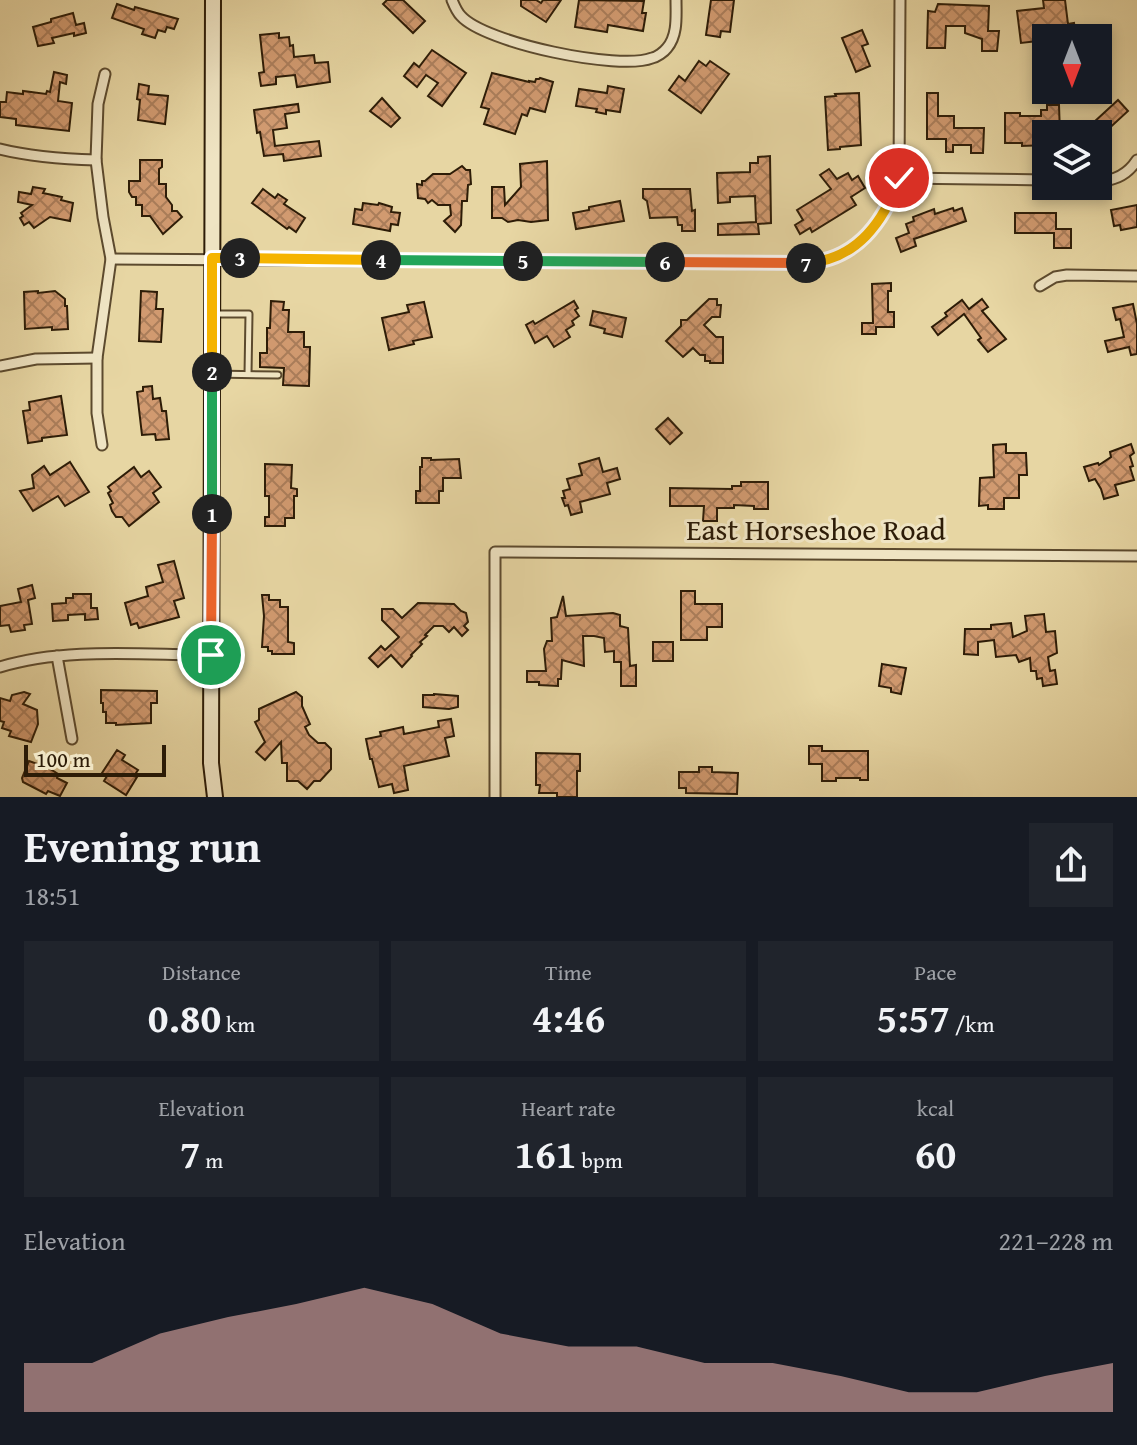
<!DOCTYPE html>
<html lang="en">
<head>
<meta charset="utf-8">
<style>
  body { margin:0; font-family:"Gentium Book Plus",serif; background:#20242c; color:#f1f3f6; height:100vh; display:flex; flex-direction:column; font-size:30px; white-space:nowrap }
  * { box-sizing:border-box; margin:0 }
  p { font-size:26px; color:#9ea1a6 }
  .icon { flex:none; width:44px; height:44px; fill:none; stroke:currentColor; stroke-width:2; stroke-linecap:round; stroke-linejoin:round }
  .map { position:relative; height:797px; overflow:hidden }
  .panel { display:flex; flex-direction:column; background:#171b24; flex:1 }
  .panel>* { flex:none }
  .needle { width:52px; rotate:180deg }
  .tools { position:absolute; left:1032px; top:24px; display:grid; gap:16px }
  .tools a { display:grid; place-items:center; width:80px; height:80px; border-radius:0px; background:#171b24; box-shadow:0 4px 12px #0003; font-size:40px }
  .scale { position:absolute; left:24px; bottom:20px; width:142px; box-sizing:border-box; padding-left:8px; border:4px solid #2d1c07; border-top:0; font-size:22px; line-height:28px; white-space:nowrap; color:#2d1c07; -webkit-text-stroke:6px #efe4c3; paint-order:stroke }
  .pin { position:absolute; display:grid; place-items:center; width:68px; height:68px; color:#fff; margin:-34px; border:4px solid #fff; border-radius:50%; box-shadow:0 2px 8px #0007 }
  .km { position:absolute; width:40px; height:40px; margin:-20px; border-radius:50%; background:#222; color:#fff; font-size:22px; line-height:40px; text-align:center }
  .round { display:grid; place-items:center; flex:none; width:84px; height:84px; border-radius:0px; background:#20242c }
  .overview { display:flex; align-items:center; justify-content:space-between; height:136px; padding:0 24px }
  h1 { font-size:44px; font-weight:700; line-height:60px }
  .stats { display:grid; grid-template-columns:repeat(3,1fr); gap:12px; height:136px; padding:8px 24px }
  .stats div { display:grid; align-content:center; border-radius:0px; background:#20242c; text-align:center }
  .stats b { font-size:40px; font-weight:700 }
  .stats small { font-size:22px; font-weight:400 }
  .stats p { font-size:22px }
  .chart { height:224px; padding:16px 24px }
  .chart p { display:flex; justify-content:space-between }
  .chart svg { width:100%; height:144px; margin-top:8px; fill:#c59692; opacity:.7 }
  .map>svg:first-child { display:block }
</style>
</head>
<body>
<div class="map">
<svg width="1137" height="797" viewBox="0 0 1137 797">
  <defs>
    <pattern id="building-cross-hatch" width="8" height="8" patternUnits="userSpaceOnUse" patternTransform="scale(2)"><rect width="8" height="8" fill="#d19a70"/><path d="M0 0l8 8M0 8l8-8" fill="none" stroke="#aa7d5a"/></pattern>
  </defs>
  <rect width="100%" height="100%" fill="#e7d6a3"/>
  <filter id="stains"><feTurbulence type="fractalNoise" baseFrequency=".0025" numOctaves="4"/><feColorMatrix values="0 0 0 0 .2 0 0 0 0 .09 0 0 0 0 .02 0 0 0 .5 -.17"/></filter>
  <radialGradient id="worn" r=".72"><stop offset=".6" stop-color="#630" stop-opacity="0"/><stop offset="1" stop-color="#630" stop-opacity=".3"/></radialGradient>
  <g fill="url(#building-cross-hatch)" stroke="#2d1c07" stroke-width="2">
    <path d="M387 0H403L425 21 413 33 383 4Z"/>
    <path d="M521 0H536L541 3 543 0H561L546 22 521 6Z"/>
    <path d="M579 0 644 1 642 13H646L643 31 608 25 607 32 575 27Z"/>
    <path d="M711 0H734L730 32 721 31 720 37 706 35Z"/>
    <path d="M1043 0H1065L1068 24 1074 23 1076 37 1046 38V40L1021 43 1017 11 1044 8Z"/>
    <path d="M117 4 134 10 135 7 178 19 174 29 167 27 165 32 158 30 155 38 142 34 144 29 112 18Z"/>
    <path d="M938 4 989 6 988 31H999L997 51H982V39L965 33V26H946L945 48H927L928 11 935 12Z"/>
    <path d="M73 13 76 25 84 23 86 33 74 36V33L52 38 54 43 38 46 33 27 51 22V19Z"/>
    <path d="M862 30 868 44 862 46 870 66 856 72 842 38Z"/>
    <path d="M279 33V38L289 37 290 46 293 45 294 57 314 55 315 63 328 62 330 82 297 87 295 75 276 77V84L261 86 259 73 264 72 260 35Z"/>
    <path d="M432 50 466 73 442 106 428 96 438 83 426 75 417 87 404 76 414 63 419 67Z"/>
    <path d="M699 61 706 66 710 61 729 74 701 113 669 90 679 76 685 81Z"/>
    <path d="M54 72 67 75 66 84 60 82 58 101 72 103 69 131 16 125V119L0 117V102H6L7 92 23 94V91L46 94 47 91 50 92Z"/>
    <path d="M492 73 529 82V81L535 82 536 79H539L540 78 553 82 545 112 530 108 527 116 522 114 515 134 484 124 489 109 481 107Z"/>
    <path d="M139 84 149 86 148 94 168 96 165 124 138 120 140 100 137 99Z"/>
    <path d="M608 86 624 89 620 112 606 110V114L596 112 597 109 576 106 579 89 607 93Z"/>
    <path d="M859 93 861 145 840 147V149L828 150 825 97 836 96 835 94Z"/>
    <path d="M927 93H938V116H954V128H984L983 153H971V145H953V152H946V139H927Z"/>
    <path d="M382 98 400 118 391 127 370 111Z"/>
    <path d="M1118 100 1128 111 1103 134H1081Z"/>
    <path d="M298 104 299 112 285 114 287 128 273 130 275 146 319 141 321 156 284 161 283 154 264 156 260 132 257 133 254 110Z"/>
    <path d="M1047 105H1059L1060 134H1046V145L1022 146V143H1005V113H1020V116H1041V110H1047Z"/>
    <path d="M770 156 771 223 758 224 759 234 718 235V224L756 222 755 196 730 197V202L718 203 717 173 750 172V163H758V157Z"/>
    <path d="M140 160H162V167L159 169V184H166V197L172 205V211H177L182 217 163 234 150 216H142V205H136V197H132L129 192V181H140Z"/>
    <path d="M547 161 548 220 531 222 518 220 508 222 502 218H492V187H504L505 205 521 187 520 164Z"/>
    <path d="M462 166 466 170H470L471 184 468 185 467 201H462L461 225 455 232 444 221 451 215 450 205H438L432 200 428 203 425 199 418 198 417 184 422 185V181H425L433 174H450Z"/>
    <path d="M829 169 837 179 848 173 852 180 858 176 865 188 851 197 856 205 812 232 810 228 800 234 795 225 803 220 797 210 831 189 820 175Z"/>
    <path d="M33 187 45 189 43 193 62 197 61 200 73 203 70 221 50 217 34 228 29 222 24 225 20 218 23 216 21 213 32 205 18 202 19 192 31 194Z"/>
    <path d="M263 189 275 198 278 194 287 200 284 204 305 218 296 232 289 227 287 229 252 203Z"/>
    <path d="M643 189H690L692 211 695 210V231H682V225H678L677 217 650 218 647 201 643 198Z"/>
    <path d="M620 201 624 221 576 229 573 213 589 210V207Z"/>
    <path d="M363 203 378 205 379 203 392 207 391 212 400 213 398 225 391 224 390 231 353 224 355 209 362 210Z"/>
    <path d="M1137 205V227L1121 230 1120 225 1114 226 1111 210Z"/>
    <path d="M953 208 954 211 962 208 966 221 914 239 916 246 901 252 896 238 909 233 906 224 914 221 913 217 934 209 935 214Z"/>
    <path d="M1015 213H1056V229H1071V248H1054V233H1015Z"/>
    <path d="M891 283V291H888V312H894V327H876V334H862V323H873L872 284Z"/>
    <path d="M38 291V293L55 291 65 299V306H67L68 329 52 330V327L25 329 24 292Z"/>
    <path d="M141 291 157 292 156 309H163L161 342 139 341Z"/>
    <path d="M709 299H717V305H721L720 317H712L704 325 716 337H723V363H710V361H705V355H700L693 348 683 357 666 341 681 326V320H687Z"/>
    <path d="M982 299 988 307 982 311 1006 339 988 352 978 340 981 338 964 314 938 335 932 327 947 316 945 313 962 300 969 309Z"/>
    <path d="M271 301 284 302 283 310H289L288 332H304V347H310L309 386 283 385 284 368 260 367V353H267V328H270Z"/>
    <path d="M574 301 578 308 575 310 579 316 572 321 574 325 566 330 570 337 554 347 547 336 535 343 526 325 533 321 535 324Z"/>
    <path d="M424 302 432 337 413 341 414 344 389 350 382 318 409 312 407 305Z"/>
    <path d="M1133 304 1137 324V354L1131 355 1129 347 1108 352 1105 341 1124 337 1120 319 1116 320 1113 308Z"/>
    <path d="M593 311 626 318 622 337 604 333 605 329 590 325Z"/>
    <path d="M152 386 153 399 160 398 162 411H166L169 439 156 440 155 434 142 435 137 392 143 391V387Z"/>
    <path d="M61 396 67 435 42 438V441L28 443 23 411 30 410 29 402Z"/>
    <path d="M668 418 682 433 670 444 656 429Z"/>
    <path d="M1006 444V453H1026L1027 475H1019V498H1004V509H988V505L979 506 980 478 994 477 993 445Z"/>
    <path d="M1131 444 1134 453 1130 456 1133 466 1130 467 1134 480 1115 485 1118 495 1104 499 1101 489 1095 479 1089 481 1084 467 1098 463 1099 465 1111 457 1110 452Z"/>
    <path d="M422 458H431V460L459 459 461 478H443V491H439V503H416V491H420V467H422Z"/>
    <path d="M599 458 603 472 617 468 620 479 607 483 610 494 580 502 582 512 571 515 568 505 565 506 562 498H565L563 491 570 489 567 479 582 475 579 464Z"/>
    <path d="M70 462 89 492 65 506 58 496 33 511 20 491 34 488 32 475 44 466 50 475Z"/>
    <path d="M265 464 292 465 291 488 297 489V496H294V518H285V526H265V517H269V496H265Z"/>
    <path d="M134 467 141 477 149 471 161 487 153 493 159 502 129 526 122 517H116L112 511 110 505 113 503 108 493 111 491 108 487Z"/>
    <path d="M741 482H768V509H754V506L734 505V508H717V521H703L704 506H670V488L732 489V486H741Z"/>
    <path d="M174 561 184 598 174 601 179 617 139 628 137 623 131 625 125 603 148 596 146 587 163 582 158 565Z"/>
    <path d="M32 585 35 598 28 600 32 624 24 625 25 630 11 632 9 625 0 626V606L21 602 18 589Z"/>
    <path d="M681 591H695V604H722V627H707V640H681Z"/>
    <path d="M73 594H91V608H97L98 619 85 620V614L68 615V620L53 621 52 604 66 603V598H73Z"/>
    <path d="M262 595H269V600H280V607H288V642L294 643V654H272V651H268V647H262L264 616Z"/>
    <path d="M563 596 566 616 613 613 620 615V626L628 628 630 666 636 665V686H621V662H614V651L605 652 604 638 594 636H583L584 666 562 660 561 679H558V686L539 685V682H527V671H546L544 649 547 641H552L551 618 557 617Z"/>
    <path d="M418 603 454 604 461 611 466 613 468 622 464 626 468 630 462 636 454 627 449 632 443 626H434L425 635 427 636 420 642 422 644 411 655 412 656 402 667 391 655 378 667 369 658 381 646 385 650 399 637 382 620V609H393L402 618Z"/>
    <path d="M1044 614 1046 632 1055 631 1057 653 1048 657 1050 671 1055 670 1057 684 1043 686 1042 678 1037 679 1036 671H1031L1030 658 1019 662 1016 655 996 657 994 640 978 642V655L964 654 965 629H991V625L1011 623 1013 637 1027 631 1025 616Z"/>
    <rect x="653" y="642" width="20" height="19"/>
    <path d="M882 664 906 668 901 694 891 692V688L879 686Z"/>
    <path d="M101 690 157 691V703H151V723L116 725V723H106V712H103V703H101Z"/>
    <path d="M24 692 30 694 23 704 37 710 38 724 31 742 9 736 11 731 2 728 4 722 0 721V698L10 701 12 695Z"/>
    <path d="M296 692 302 697V706L310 724 305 727 309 735 318 743H325L331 749V769L320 781H314L307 789 298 781H287V763H282L281 742 265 760 256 752 265 742 255 722 259 720V709Z"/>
    <path d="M434 694 458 696V707L449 709 423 707V695H434Z"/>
    <path d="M451 719 454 736 445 738 449 756 404 766 408 790 394 793 392 784 379 787 372 759H370L366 739 381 736 380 732 403 727 404 734 439 727 438 721Z"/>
    <path d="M809 746H822V751H868V780H860V778H836V781H822V764H809Z"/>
    <path d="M117 750 125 755 122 760 138 770 134 776 137 777 126 795 104 781 107 776 102 773Z"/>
    <path d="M536 753 580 754V771H577V797H557V793H539L540 785H536Z"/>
    <path d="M29 761 40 765 41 763 58 774 57 778 67 783 60 796 48 791 46 794 23 782 22 778Z"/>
    <path d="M699 767H712V772L738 773 737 794 686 793V788H679V772H699Z"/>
  </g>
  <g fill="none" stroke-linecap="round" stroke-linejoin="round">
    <defs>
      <g id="lane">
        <path d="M214 314H249L248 374"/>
        <path d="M213 374 278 375"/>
      </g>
      <g id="street">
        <path d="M452 0C454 5 457 12 461 16 485 43 619 71 652 58 657 57 664 52 667 48 678 35 676 16 676 0"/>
        <path d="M0 149C32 157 63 159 96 160"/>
        <path d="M899 178 1046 180"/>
        <path d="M1098 181C1114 181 1128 174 1137 160"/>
        <path d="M111 259 804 264C855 260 884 223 899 178L900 0"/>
        <path d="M1040 286 1055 277 1067 275 1137 276"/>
        <path d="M0 366 36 359 97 358"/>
        <path d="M102 445 97 413V358L111 259 103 217 96 160 98 104 105 74"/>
        <path d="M57 656 72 739"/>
        <path d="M0 667C64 647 144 655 211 655"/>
        <path d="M495 797V552L1137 556"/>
      </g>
      <path id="secondary" d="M213 0 211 763 215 797"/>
    </defs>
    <use href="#lane" stroke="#5c4a2e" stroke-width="9"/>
    <use href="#street" stroke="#5c4a2e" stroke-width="13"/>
    <use href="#secondary" stroke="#2d1c07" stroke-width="18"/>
    <use href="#lane" stroke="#efe4c3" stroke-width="5"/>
    <use href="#street" stroke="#efe4c3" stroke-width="9"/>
    <use href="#secondary" stroke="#efe4c3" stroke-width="14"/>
  </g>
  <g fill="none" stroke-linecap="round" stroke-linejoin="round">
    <defs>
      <path id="split-1" d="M211 655 212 514"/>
      <path id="split-2" d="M212 372V514"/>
      <path id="split-3" d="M212 372V258H240"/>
      <path id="split-4" d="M240 258 381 260"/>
      <path id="split-5" d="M381 260 523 261"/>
      <path id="split-6" d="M523 261 665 262"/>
      <path id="split-7" d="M665 262 806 263"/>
      <path id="split-8" d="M806 263C856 260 884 222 899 178"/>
    </defs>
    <use href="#split-1" stroke="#fff" stroke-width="16"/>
    <use href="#split-2" stroke="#fff" stroke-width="16"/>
    <use href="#split-3" stroke="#fff" stroke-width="16"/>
    <use href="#split-4" stroke="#fff" stroke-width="16"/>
    <use href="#split-5" stroke="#fff" stroke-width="16"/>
    <use href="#split-6" stroke="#fff" stroke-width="16"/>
    <use href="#split-7" stroke="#fff" stroke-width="16"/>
    <use href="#split-8" stroke="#fff" stroke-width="16"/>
    <use href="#split-1" stroke="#f0652b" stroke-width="10"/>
    <use href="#split-2" stroke="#22a559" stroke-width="10"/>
    <use href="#split-3" stroke="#f5b400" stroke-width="10"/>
    <use href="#split-4" stroke="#f5b400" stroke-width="10"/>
    <use href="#split-5" stroke="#22a559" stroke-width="10"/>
    <use href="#split-6" stroke="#22a559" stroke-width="10"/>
    <use href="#split-7" stroke="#f0652b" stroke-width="10"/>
    <use href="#split-8" stroke="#f5b400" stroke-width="10"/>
  </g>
  <g text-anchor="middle" stroke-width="6" stroke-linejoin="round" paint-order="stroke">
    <g font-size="30" fill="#2d1c07" stroke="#efe4c3">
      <text x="816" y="540">East Horseshoe Road</text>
    </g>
  </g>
  <rect width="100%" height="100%" filter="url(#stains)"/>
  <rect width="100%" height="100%" fill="url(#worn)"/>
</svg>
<div class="tools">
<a><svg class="needle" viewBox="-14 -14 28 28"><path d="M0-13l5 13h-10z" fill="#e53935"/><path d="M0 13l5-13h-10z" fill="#9ea1a6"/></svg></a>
<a><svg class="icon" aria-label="layers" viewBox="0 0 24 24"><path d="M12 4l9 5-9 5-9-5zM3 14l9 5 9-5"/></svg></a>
</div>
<div class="scale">100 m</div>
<div class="pin" style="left:211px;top:655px;background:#1e9e55"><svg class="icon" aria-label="arrive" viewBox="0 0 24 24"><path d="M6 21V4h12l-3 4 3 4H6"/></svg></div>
<div class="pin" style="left:899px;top:178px;background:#d93025"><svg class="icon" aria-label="check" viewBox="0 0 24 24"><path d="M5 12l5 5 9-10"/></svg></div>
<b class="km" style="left:212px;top:514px">1</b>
<b class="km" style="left:212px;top:372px">2</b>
<b class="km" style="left:240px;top:258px">3</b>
<b class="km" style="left:381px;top:260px">4</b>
<b class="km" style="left:523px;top:261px">5</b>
<b class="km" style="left:665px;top:262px">6</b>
<b class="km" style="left:806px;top:263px">7</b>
</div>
<section class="panel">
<div class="overview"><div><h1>Evening run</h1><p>18:51</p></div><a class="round"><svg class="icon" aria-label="share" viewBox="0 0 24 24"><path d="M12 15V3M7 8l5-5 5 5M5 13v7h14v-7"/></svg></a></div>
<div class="stats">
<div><p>Distance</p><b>0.80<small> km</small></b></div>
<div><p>Time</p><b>4:46</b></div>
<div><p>Pace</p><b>5:57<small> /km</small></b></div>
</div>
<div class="stats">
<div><p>Elevation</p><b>7<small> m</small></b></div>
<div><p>Heart rate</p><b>161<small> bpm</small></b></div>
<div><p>kcal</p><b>60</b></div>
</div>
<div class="chart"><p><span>Elevation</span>221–228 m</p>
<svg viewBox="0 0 160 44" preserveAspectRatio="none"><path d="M0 44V29L10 29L20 20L30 15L40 11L50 6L60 11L70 20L80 24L90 24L100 29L110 29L120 33L130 38L140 38L150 33L160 29V44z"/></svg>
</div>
</section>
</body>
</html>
